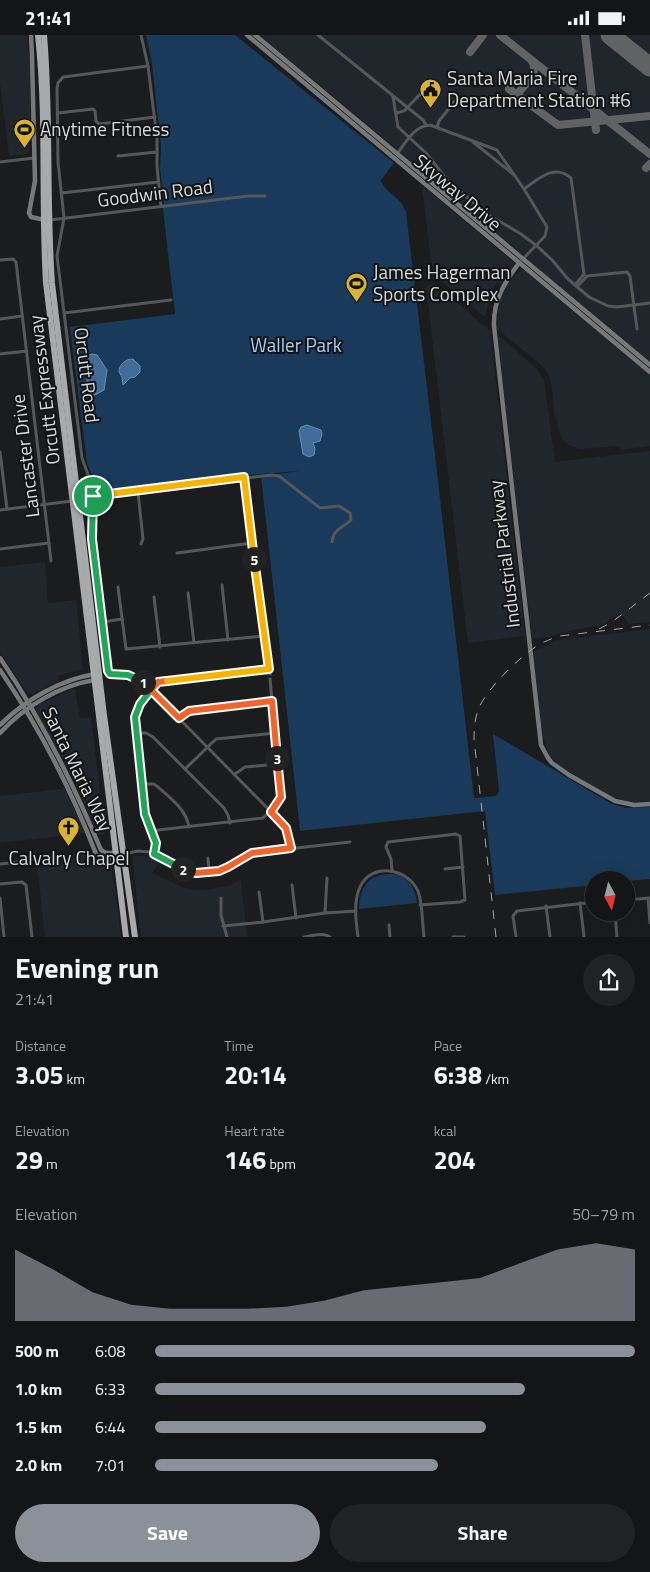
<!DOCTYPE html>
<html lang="en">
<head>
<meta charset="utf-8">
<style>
  body { margin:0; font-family:"Titillium Web",sans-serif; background:#212223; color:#f1f3f6; height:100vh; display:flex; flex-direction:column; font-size:19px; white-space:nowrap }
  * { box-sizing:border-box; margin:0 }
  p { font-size:16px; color:#9d9fa1 }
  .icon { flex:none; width:28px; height:28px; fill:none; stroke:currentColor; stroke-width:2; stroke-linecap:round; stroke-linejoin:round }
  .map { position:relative; height:902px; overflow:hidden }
  .side { display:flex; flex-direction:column; background:#141516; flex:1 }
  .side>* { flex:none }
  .needle { width:32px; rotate:173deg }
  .controls { position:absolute; left:585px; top:836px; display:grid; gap:10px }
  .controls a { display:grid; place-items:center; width:50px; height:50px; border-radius:50%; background:#141516; box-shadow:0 5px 20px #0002,0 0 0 1px #333435; font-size:25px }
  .pin { position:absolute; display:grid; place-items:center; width:42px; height:42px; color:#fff; margin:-21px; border:2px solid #fff; border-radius:50%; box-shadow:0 1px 5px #0007 }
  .km { position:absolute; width:25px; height:25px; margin:-12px; border-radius:50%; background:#222; color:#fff; font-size:14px; line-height:25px; text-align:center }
  .round { display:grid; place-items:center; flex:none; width:52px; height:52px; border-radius:26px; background:#212223 }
  .summary { display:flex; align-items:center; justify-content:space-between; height:85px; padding:0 15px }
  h1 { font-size:28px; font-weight:700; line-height:38px }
  .stats { display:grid; grid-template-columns:repeat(3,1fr); gap:8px; height:85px; padding:5px 15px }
  .stats div { display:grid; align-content:center }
  .stats b { font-size:25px; font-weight:700 }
  .stats small { font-size:14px; font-weight:400 }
  .stats p { font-size:14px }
  .chart { height:140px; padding:10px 15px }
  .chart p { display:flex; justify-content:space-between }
  .chart svg { width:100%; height:90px; margin-top:5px; fill:#8c9099; opacity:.7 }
  .cta { display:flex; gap:10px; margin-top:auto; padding:10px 15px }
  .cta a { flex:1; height:58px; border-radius:30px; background:#8c9099; color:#fff; font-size:20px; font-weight:700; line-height:58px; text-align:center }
  .cta a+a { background:#212223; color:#f1f3f6 }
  ul { padding:0 15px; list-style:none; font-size:16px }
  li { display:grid; grid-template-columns:80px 60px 1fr; align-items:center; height:38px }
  li i { height:12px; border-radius:6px; background:#8c9099 }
  .status { display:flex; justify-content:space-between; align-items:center; height:35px; padding:0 25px; background:#141516; direction:ltr }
  .status svg { height:14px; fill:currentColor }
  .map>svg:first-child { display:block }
</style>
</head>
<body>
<div class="status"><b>21:41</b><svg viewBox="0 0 49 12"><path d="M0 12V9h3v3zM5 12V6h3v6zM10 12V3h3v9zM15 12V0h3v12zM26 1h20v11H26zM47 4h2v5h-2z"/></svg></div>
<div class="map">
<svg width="650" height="902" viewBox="0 0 650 902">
  <rect width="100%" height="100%" fill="#1b1c1e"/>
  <g fill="#20262c">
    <path d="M0 0H27L30 33V104L29 117 27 119 9 121 0 48Z"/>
    <path d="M249 0H650V327L308 40 303 45Z"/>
    <path d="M422 150 514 228 513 233 501 249 498 247 495 250 490 260 485 282 449 253 440 244 434 236 430 220Z"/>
    <path d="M520 235 525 236 650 340V411L620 415 619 411 580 414 569 410 563 405 559 397 557 385 555 384 551 347 548 338 539 328 496 293 497 277 501 262 509 247Z"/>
    <path d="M434 248 490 296 525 601 468 608 426 251Z"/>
    <path d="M498 302 502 303 537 334 544 344 555 427 650 416V587L629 589 620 578 598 593 595 591 573 595 549 602 532 604Z"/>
    <path d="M45 527 48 568 76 565 83 634 58 641 59 646 30 660 28 659 0 617V532Z"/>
    <path d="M650 594V766L629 767 608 760 561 732 549 720 542 699 533 617 557 605Z"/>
    <path d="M75 653 80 683 91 682 105 799 98 800 80 758 36 675V672L40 669Z"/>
    <path d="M64 752 85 798 0 808V761L62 754Z"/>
    <path d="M92 816 96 823 109 828 112 833 121 902H45L37 829 49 830 53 828 54 821Z"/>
    <path d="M132 821H146L161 825 152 838 182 852 196 855 212 854 231 850 241 844 247 902H141Z"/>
  </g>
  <g fill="#193a5a">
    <path d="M146 0H235L394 128 381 145C384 158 401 161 406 177L435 420 474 763 496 761 499 756 493 699 610 768 625 773 650 772V844L626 846V845H594V850L495 860 485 776 300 796 261 441 299 436 247 440 100 458 97 453 87 428 70 292 175 279 163 174 164 168 160 133 161 112 152 29Z"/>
    <path d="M396 839C410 844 415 853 417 868L359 874C360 848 370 838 396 839Z"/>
  </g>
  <g fill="#3f6c99" stroke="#6d8dad">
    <path d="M92 319 97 320 107 335 104 355 95 360 89 358 86 352 88 339 87 321Z"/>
    <path d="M133 324 140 331V337L135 342 130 343 123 350 122 342 119 337C119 329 126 324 133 324Z"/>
    <path d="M307 390 321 395 322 399 320 406 313 408 315 414 314 420 309 422 303 419 299 396 301 392Z"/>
  </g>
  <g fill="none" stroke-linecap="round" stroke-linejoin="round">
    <g stroke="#606264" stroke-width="8">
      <path d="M500 0 650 119"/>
      <path d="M585 0 596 95"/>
      <path d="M470 17 483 0"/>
      <path d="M509 54 558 90 650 81"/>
      <path d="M519 57C527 47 539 38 532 26"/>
      <path d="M646 133 650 129"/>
    </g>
    <path stroke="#606264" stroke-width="19" d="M610 0 650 32"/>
    <g stroke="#565758" stroke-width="3">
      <path d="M141 0 148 31 157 103V131L161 171"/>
      <path d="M318 0 423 85 426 90"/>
      <path d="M148 31 63 42 58 48 57 54 58 127 64 183 57 221 82 423 90 445 94 467 92 504 108 636 110 639C131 643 133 639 151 655L281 787 288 797 291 813"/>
      <path d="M393 62 398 92 426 118 448 146 487 179 521 199 537 211 552 225 568 244 589 262 608 271 617 272 650 268"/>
      <path d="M58 78 93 74 95 76 96 86 99 89 155 82"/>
      <path d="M396 78 404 76 427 52 436 47"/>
      <path d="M437 92 439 86 455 66"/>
      <path d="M473 107 513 139"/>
      <path d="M397 119C406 107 414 91 430 90L497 115 524 154 547 192 545 201 522 225"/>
      <path d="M118 121 157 117"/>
      <path d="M0 127 34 123"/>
      <path d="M524 154C538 144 555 128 571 143L584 239"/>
      <path d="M62 158 158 147"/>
      <path d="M50 185 248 161H265"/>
      <path d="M0 225 13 224 16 227 51 526"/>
      <path d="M575 250 584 239"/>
      <path d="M577 252 587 241 627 237 630 241 637 294"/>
      <path d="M64 278 171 265"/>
      <path d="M0 284 22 281"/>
      <path d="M0 319 27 316"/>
      <path d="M0 417 7 474"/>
      <path d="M244 443 270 639"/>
      <path d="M138 457 143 504 141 509"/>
      <path d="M0 475 72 466 93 461 272 440 279 441 320 473 339 471 350 478 351 485C343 493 333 494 332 507"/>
      <path d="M0 514 49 508"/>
      <path d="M177 518 252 508"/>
      <path d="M222 550 228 605"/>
      <path d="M118 552 126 614 264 601"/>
      <path d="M188 558 194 608"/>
      <path d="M154 562 160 612"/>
      <path d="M103 587 122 584"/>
      <path d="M179 683 189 675 272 666"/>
      <path d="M136 698H146L153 702 224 773 228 780 230 788"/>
      <path d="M186 733 216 704 275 698"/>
      <path d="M235 739 245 732 278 729"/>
      <path d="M142 749H154L158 752C171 764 186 774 189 792"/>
      <path d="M152 798 158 795 263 783 277 770 281 760 270 644"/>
      <path d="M123 819 138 816 149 817 186 835 205 838 222 835 252 818 350 807"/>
      <path d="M154 819 156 808 145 779 135 682 142 666 156 649 161 646 269 634"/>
      <path d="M208 823 209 838"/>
      <path d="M0 829 47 824"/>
      <path d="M445 834 463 832"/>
      <path d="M392 835 391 824 386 812 388 807 456 799 460 801 465 865 460 867 420 870"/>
      <path d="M0 849 22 847 26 850 32 902"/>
      <path d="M292 850 296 883"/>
      <path d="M259 857 263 887"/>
      <path d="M0 863 4 902"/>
      <path d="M221 863V880L227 902"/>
      <path d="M648 863 650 888"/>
      <path d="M626 865 650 863"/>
      <path d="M580 868 584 902"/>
      <path d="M546 871 550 902"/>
      <path d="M325 878 327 843"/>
      <path d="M615 878 617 902"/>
      <path d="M389 890 390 902"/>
      <path d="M223 891 263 887 325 878 356 876"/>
      <path d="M304 902C312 901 323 897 330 902"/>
      <path d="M358 902C356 887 353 867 360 852 371 827 408 833 418 856 423 870 422 888 424 902"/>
      <path d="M453 902H464"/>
      <path d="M516 902 513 881 517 876 594 867"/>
    </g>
    <g stroke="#767879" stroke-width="4.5">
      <path d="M31 0 32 21 35 146 29 178 31 182 45 185"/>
      <path d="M247 0 650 337"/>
      <path d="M255 0 650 330"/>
      <path d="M519 228C504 248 493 266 494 291L541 710 548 723 552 728 569 740 615 766 634 770 650 769"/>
      <path d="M0 623C41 683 73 748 101 815L106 818H116"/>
      <path d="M0 635C39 692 71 754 96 819L104 824 117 822"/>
      <path d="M0 690C25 665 61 644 96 639"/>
      <path d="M0 698C24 672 60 650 95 645"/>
    </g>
    <g stroke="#a7a9ab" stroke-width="6">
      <path d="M38 0C47 82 41 165 46 248L126 902"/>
      <path d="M44 0C51 82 46 165 52 248L104 680 135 902"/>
    </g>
    <g stroke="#a6a7a9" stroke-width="1" stroke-dasharray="9 9" stroke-linecap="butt">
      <path d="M599 594 612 587 650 558"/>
      <path d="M496 902 474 704C474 693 475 682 479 673 487 653 523 618 542 608 548 605 554 603 560 601L650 590"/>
    </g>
  </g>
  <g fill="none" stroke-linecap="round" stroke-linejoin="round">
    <defs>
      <path id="split-1" d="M93 461 92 504 108 636 110 639 128 640 143 647"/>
      <path id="split-2" d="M143 647 151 655 140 669 135 682 145 779 156 808 154 819 183 834"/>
      <path id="split-3" d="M183 834 196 838 219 836 228 832 252 818 291 813 286 793 271 777 281 762 277 723"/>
      <path id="split-4" d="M167 646 158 647 151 655 179 683 189 676 272 666 277 723"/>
      <path id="split-5" d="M167 646 269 634 254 524"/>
      <path id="split-6" d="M93 461 244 442 254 524"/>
    </defs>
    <use href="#split-1" stroke="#fff" stroke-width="10"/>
    <use href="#split-2" stroke="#fff" stroke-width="10"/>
    <use href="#split-3" stroke="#fff" stroke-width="10"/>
    <use href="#split-4" stroke="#fff" stroke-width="10"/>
    <use href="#split-5" stroke="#fff" stroke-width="10"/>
    <use href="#split-6" stroke="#fff" stroke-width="10"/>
    <use href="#split-1" stroke="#22a559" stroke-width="6"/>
    <use href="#split-2" stroke="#22a559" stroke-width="6"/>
    <use href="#split-3" stroke="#f0652b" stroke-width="6"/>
    <use href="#split-4" stroke="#f0652b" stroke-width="6"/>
    <use href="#split-5" stroke="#f5b400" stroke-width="6"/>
    <use href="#split-6" stroke="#f5b400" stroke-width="6"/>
  </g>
  <defs>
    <symbol id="civic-pin" viewBox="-11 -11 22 30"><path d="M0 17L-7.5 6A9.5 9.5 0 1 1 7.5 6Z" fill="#d9b334" stroke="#121315"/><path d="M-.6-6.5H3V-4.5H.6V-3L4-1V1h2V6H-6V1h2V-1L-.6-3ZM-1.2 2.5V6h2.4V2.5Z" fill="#111"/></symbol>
    <symbol id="stadium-pin" viewBox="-11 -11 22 30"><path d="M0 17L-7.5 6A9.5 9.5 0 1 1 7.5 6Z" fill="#d9b334" stroke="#121315"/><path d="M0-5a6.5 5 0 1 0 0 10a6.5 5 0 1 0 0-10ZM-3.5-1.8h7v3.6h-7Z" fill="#111"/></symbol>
    <symbol id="church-pin" viewBox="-11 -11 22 30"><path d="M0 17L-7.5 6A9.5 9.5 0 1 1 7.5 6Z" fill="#d9b334" stroke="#121315"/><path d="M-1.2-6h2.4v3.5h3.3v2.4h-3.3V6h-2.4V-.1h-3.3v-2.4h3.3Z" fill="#111"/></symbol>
  </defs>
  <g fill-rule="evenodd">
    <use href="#civic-pin" x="418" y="42" width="25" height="34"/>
    <use href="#stadium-pin" x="12" y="82" width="25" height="34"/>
    <use href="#stadium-pin" x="344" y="236" width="25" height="34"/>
    <use href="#church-pin" x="56" y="780" width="25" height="34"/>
  </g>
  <g text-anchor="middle" stroke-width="4" stroke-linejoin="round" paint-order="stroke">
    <g font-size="19" fill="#d9dadc" stroke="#121315" text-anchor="start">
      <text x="447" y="50">Santa Maria Fire<tspan x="447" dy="22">Department Station #6</tspan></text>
      <text x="40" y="101">Anytime Fitness</text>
      <text x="373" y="244">James Hagerman<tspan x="373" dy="22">Sports Complex</tspan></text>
      <text x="69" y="830" text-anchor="middle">Calvalry Chapel</text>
    </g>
    <g font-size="19" fill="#d9dadc" stroke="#121315">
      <text transform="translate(458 157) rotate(40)" y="7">Skyway Drive</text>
      <text transform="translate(155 158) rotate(-7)" y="7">Goodwin Road</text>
      <text transform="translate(87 340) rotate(83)" y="7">Orcutt Road</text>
      <text transform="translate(44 355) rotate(-97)" y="7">Orcutt Expressway</text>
      <text transform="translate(25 421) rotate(-97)" y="7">Lancaster Drive</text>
      <text transform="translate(504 519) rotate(-97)" y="7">Industrial Parkway</text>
      <text transform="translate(78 734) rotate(64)" y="7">Santa Maria Way</text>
    </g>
    <g font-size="19" fill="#a7cef6" stroke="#121315">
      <text x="296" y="317">Waller Park</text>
    </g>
  </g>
</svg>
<div class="controls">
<a><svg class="needle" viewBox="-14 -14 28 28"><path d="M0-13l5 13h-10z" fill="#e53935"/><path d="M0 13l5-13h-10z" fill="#9d9fa1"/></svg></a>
</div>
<div class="pin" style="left:93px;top:461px;background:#1e9e55"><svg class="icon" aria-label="arrive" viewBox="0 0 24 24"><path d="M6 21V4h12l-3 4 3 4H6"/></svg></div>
<b class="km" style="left:143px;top:647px">1</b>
<b class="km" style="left:183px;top:834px">2</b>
<b class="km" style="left:277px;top:723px">3</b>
<b class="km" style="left:254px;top:524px">5</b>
</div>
<section class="side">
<div class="summary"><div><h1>Evening run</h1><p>21:41</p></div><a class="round"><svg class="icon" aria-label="share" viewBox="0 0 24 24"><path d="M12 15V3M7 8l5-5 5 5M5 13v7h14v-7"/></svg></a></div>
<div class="stats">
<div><p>Distance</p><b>3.05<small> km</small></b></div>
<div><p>Time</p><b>20:14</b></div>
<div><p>Pace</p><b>6:38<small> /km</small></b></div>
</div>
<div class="stats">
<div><p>Elevation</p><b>29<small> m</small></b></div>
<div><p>Heart rate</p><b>146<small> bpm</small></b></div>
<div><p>kcal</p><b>204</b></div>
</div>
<div class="chart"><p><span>Elevation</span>50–79 m</p>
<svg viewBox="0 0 160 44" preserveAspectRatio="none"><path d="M0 44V9L10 19L20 30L30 36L40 38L50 38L60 38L70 37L80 34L90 29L100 27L110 25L120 23L130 16L140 9L150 6L160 9V44z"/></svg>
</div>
<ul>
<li><b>500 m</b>6:08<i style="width:100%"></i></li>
<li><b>1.0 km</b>6:33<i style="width:77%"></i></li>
<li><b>1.5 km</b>6:44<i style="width:69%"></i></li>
<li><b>2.0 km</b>7:01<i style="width:59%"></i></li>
</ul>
<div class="cta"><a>Save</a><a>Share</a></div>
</section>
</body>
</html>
